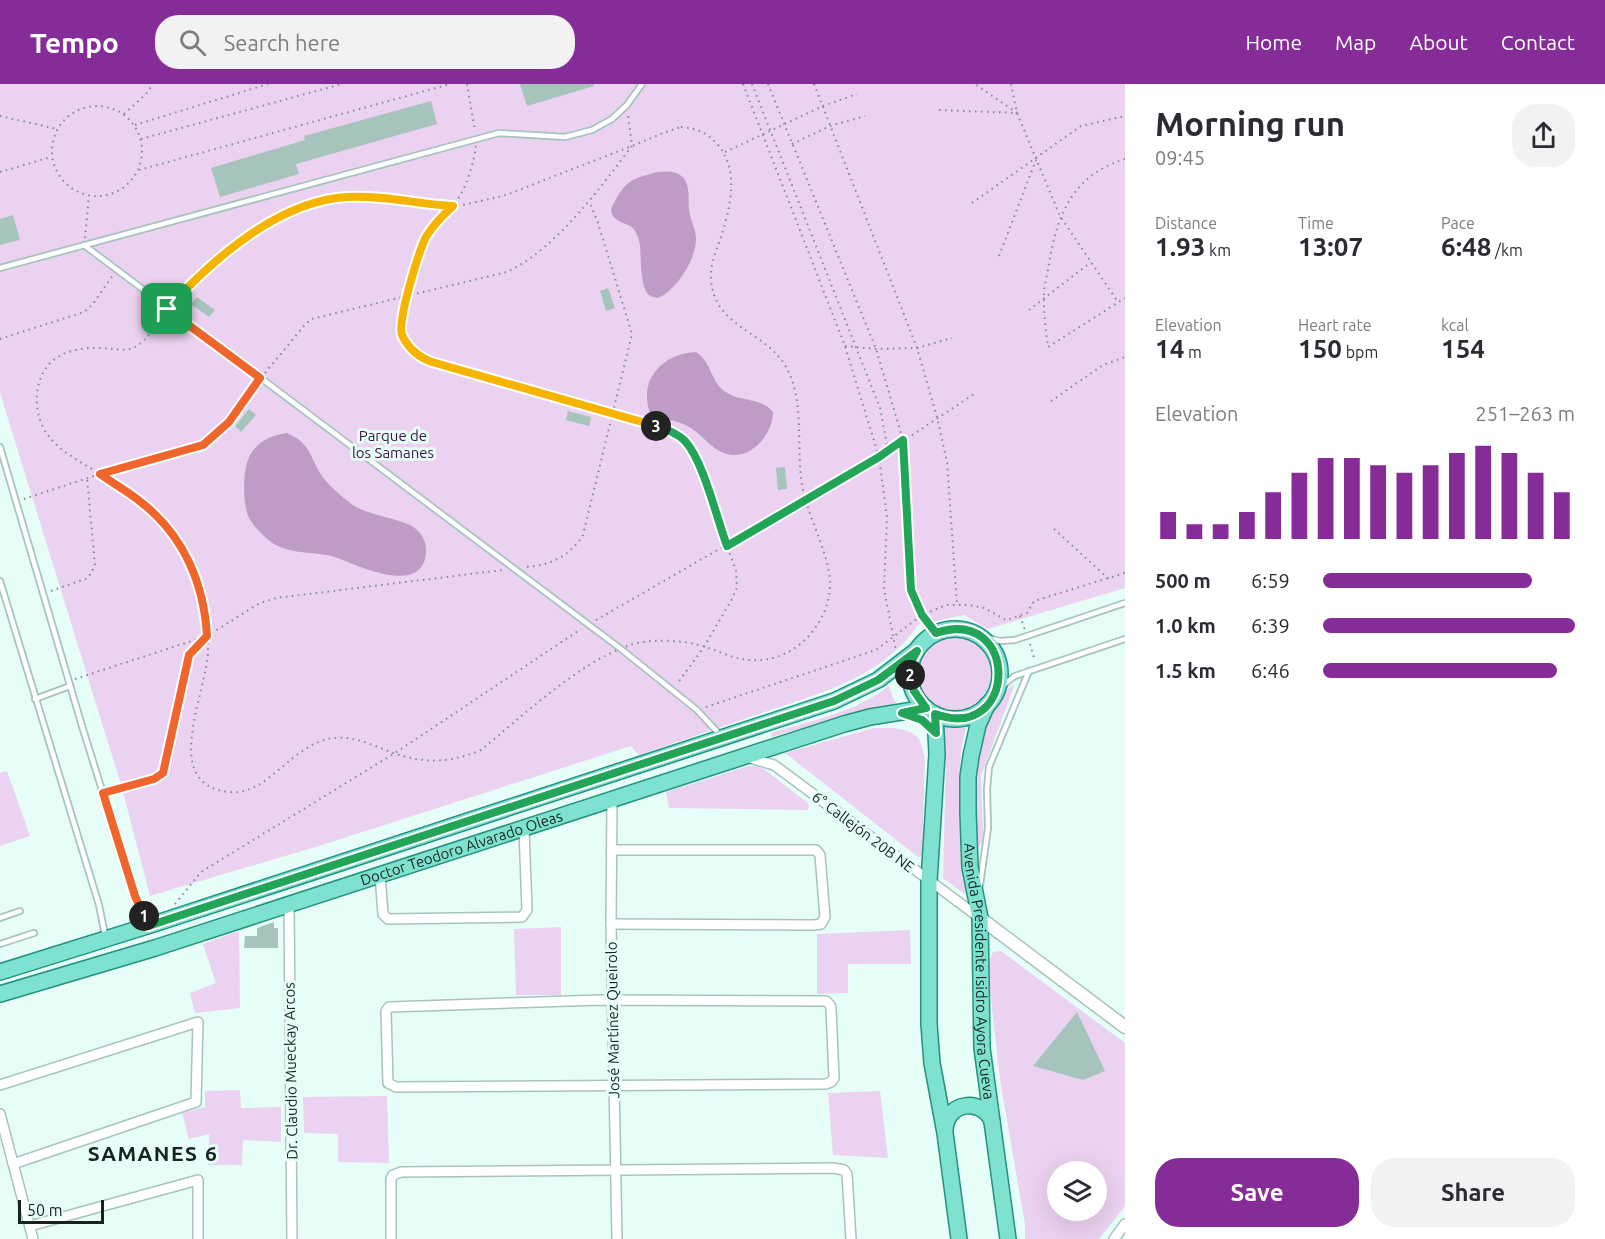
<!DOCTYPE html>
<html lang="en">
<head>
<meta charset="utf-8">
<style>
  body { margin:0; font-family:Ubuntu,sans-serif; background:#f2f2f3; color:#2b2b33; height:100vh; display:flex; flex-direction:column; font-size:22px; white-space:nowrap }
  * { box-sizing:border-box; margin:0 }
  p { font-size:20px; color:#7c7c81 }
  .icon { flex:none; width:33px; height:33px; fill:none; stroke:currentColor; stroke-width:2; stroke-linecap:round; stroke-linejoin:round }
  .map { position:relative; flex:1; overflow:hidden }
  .side { display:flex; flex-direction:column; background:#fff; width:480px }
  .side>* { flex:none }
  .buttons { position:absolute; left:1047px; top:1077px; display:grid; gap:12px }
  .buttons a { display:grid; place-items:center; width:60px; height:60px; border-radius:50%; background:#fff; box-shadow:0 6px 24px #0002; font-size:30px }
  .scale { position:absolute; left:18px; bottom:15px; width:86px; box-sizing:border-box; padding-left:6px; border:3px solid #182320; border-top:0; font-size:16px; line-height:21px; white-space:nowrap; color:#182320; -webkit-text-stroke:4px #e6fef7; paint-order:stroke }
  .pin { position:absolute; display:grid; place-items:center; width:51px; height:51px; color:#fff; margin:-26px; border-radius:12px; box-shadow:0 3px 9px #0006 }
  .km { position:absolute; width:30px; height:30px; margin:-15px; border-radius:50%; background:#222; color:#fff; font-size:16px; line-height:30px; text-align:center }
  .round { display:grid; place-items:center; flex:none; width:63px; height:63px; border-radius:24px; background:#f2f2f3 }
  .headline { display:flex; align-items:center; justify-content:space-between; height:102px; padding:0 30px }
  h1 { font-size:33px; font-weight:700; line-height:45px }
  .stats { display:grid; grid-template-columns:repeat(3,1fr); gap:9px; height:102px; padding:6px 30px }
  .stats div { display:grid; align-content:center }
  .stats b { font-size:26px; font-weight:700 }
  .stats small { font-size:16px; font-weight:400 }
  .stats p { font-size:16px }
  .chart { height:168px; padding:12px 30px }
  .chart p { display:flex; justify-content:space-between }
  .chart svg { width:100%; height:108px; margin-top:6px; stroke:#862c98; stroke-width:6 }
  .action { display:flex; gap:12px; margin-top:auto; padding:12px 30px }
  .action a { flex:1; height:69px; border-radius:24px; background:#862c98; color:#fff; font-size:24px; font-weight:700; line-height:69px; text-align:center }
  .action a+a { background:#f2f2f3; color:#2b2b33 }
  ul { padding:0 30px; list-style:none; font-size:20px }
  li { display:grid; grid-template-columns:96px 72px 1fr; align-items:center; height:45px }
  li i { height:15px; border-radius:8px; background:#862c98 }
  header { display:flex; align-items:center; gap:36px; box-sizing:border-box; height:84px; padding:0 30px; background:#862c98; color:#fff }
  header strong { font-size:28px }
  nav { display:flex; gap:33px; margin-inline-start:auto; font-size:21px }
  .search { width:420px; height:54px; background:#f2f2f3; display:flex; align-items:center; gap:15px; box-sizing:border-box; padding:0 21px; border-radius:24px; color:#7c7c81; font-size:22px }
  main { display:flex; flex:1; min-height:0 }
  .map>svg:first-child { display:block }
</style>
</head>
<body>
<header>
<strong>Tempo</strong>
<div class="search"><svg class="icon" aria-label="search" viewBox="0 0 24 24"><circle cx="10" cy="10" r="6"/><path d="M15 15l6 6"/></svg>Search here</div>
<nav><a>Home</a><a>Map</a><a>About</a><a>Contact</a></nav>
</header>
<main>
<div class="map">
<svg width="1125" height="1155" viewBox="0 0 1125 1155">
  <rect width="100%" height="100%" fill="#e6fef7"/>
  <g fill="#ebd2f0" fill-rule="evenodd">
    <path d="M0 0H1125V504L988 545 964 531 918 541C882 595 814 611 756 631 717 644 678 658 639 671L631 662 322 761 150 812 122 704 0 309Z"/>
    <circle cx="954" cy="589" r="37"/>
    <path d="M1015 600 981 692 983 751V757L978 764C976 731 970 694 977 662 979 649 987 635 994 624 1000 615 1005 606 1015 600Z"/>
    <path d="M889 602 894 616 899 623 861 627 772 653 771 649C811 637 856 628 889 602Z"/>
    <path d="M939 643 966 644C951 694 966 765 973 816L943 794 946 678Z"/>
    <path d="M874 644C888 644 910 642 919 655 922 660 923 668 925 673L922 772 918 773 785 669Z"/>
    <path d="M749 682H757L764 685 809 720 808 726 669 724 666 708Z"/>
    <path d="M7 687 30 752 0 762V689Z"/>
    <path d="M561 843V911H516L514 845Z"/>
    <path d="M910 846 911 880H848V909L817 910V850Z"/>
    <path d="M239 847 240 924 195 929 190 909 216 899 203 860Z"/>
    <path d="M1001 867 1125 959V1122L1099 1155H1025V1140L1000 996 988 888V879L993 868ZM1058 1088H1096V1126H1058Z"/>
    <path d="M240 1006 241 1024 281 1023V1058L243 1056 242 1081H208L209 1050 189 1055 182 1029 205 1023V1007Z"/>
    <path d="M880 1007 888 1074 833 1071 828 1009Z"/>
    <path d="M387 1012 389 1079 338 1078V1050L304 1049 303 1013Z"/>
  </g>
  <g fill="#bf9cc6">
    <path d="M657 88C664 88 673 86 680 91 691 98 688 114 689 125 690 135 695 144 696 153 697 174 677 206 658 214 655 213 652 213 649 211 640 204 641 172 640 161 635 134 624 145 613 132 610 127 611 124 614 119 626 96 632 95 657 88Z"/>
    <path d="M696 268C712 279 710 295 723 306 738 319 760 312 773 328 773 351 749 379 724 369 712 365 702 351 691 344 680 337 664 335 651 332 637 297 661 270 696 268Z"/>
    <path d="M287 349C313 360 310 377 325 396 332 404 341 412 349 418 364 432 401 433 416 445 423 451 427 460 426 470 421 511 361 483 340 475 319 466 295 472 274 460 265 454 255 444 249 434 242 419 242 381 252 368 260 356 273 351 287 349Z"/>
  </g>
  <g fill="#a7c4bc">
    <path d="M520 0H593L594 2 527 22Z"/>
    <path d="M431 17 437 40 296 80 299 90 220 113 211 84 305 56 304 52Z"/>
    <path d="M13 131 20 156 0 161V135Z"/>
    <path d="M608 204 615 224 606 227 600 207Z"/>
    <path d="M197 213 215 226 209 233 191 220Z"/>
    <path d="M249 325 256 331 241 348 235 342Z"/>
    <path d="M568 327 591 333 589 342 566 336Z"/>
    <path d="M785 383 787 405 778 406 776 384Z"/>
    <path d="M274 838V844H278V864H244L245 852H257V844Z"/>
    <path d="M1077 928 1105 987 1083 996 1033 982Z"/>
  </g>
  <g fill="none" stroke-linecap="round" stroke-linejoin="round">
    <defs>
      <g id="service">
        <path d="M84 161 621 565 697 626 721 652"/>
        <path d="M0 184 499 49 565 53 592 46 612 35 627 21 642 0"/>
        <path d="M0 363 82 642 135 812 147 839"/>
        <path d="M0 497 99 821 105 851"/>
        <path d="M977 551 1000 557 1015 556 1125 519"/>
        <path d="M994 612 1008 597 1015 592 1125 555"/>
        <path d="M35 615 70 602"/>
        <path d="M980 801 988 744 987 705 989 683 1029 587"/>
        <path d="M0 834 20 827"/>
        <path d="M0 860 34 849"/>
      </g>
      <g id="minor">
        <path d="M750 674 774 681 980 834"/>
        <path d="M612 717 611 840 617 1155"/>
        <path d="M380 791 383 830 388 835 522 833 527 826 524 745"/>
        <path d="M289 820 292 1155"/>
        <path d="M611 840 814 841 821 840 825 833 820 771 816 766H612"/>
        <path d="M600 916 826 917 830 921 831 924 834 994 831 998 826 1000 396 1003 388 999 386 927 389 923Z"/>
        <path d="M0 1001 198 938 196 1018 13 1080"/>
        <path d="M0 1030 33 1155"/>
        <path d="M30 1142 198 1096V1155"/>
        <path d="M391 1155V1095L393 1091 401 1088 833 1084 844 1086 847 1090 851 1155"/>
        <path d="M1114 1155 1125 1140"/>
      </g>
      <path id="tertiary" d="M980 834 1125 943"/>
      <g id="primary">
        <circle cx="955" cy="590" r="45"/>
        <path id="s1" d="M987 621 978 641 971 672 968 693V728L970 783 980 834 982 964 1008 1155"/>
        <path d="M935 630 937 670 929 797V940L932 979 945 1049 959 1155"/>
        <path d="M0 888 160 838 834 617 878 596 917 566"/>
        <path id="s2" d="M0 910 155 864 844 640 870 633 926 624"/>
        <path d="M945 1046C946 1018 981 1013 992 1037"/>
      </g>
    </defs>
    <use href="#service" stroke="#a7c4bc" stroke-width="8"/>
    <use href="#minor" stroke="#a7c4bc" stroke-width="12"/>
    <use href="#tertiary" stroke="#a7c4bc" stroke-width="15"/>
    <use href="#primary" stroke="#23927e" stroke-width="18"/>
    <g stroke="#7d8f8a" stroke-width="2" stroke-dasharray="1.5 4.5" stroke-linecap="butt">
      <path d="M467 0 475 47"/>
      <path d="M743 0 845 262 879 373 887 433 884 505 896 567"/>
      <path d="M752 0 880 324 888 366"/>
      <path d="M768 0 876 265 903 356 911 506 922 531 937 549"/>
      <path d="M814 0 917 264 937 333 947 378 957 520"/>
      <path d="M1011 0 1017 29 1060 132 1118 218"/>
      <circle cx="97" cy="67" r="45"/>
      <path d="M939 26 1017 29 975 0"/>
      <path d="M124 30 146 10 153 0"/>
      <path d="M0 32 57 45"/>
      <path d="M135 41 268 0"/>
      <path d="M681 43C696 44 708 49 718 61 740 87 730 124 721 153 716 167 710 180 711 195 714 244 765 246 786 283 805 315 796 364 802 401 807 428 820 452 827 479 833 501 830 519 819 538 803 565 774 581 742 575 730 573 718 567 706 563 684 556 651 554 630 561 578 579 524 631 481 666 450 679 425 680 393 669 375 662 355 652 335 654 293 657 269 712 230 708 158 702 208 607 208 566 207 527 199 482 174 451 164 438 151 424 137 414 124 406 112 397 99 389 70 372 39 357 37 320 36 307 39 294 46 284 58 267 81 263 101 264 114 264 125 269 137 262 151 253 160 233 171 221 199 190 233 160 269 139 319 111 353 111 408 116 423 118 438 122 453 122 467 121 484 116 498 113 514 109 531 101 547 95 575 84 604 73 632 62 649 55 664 48 681 43Z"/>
      <path d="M141 55 342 0"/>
      <path d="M792 60 830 42 865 32"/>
      <path d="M476 62C473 82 466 106 453 122 444 133 433 141 426 153 419 167 416 183 412 197 403 231 389 261 432 278L653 341 671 347 685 356 696 373 736 487 737 503 732 515 704 563 677 600"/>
      <path d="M725 68 823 22 857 10"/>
      <path d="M1125 75C1073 91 1057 130 1049 180 1047 192 1043 205 1044 217 1044 232 1046 248 1048 263L1125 214"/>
      <path d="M139 86 450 0"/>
      <path d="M0 88 51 73"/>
      <path d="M972 119 1081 42 1125 32"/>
      <path d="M85 154 89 112"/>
      <path d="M999 172 1036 76"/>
      <path d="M1029 226 1091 178"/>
      <path d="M0 255 84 228 93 220 113 191"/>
      <path d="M845 262 876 265 917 264 952 254"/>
      <path d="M265 289 303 243 311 235 507 188C557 164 599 105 632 62L628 31"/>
      <path d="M1051 317 1103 281 1125 273"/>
      <path d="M24 415 100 390 203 361 229 338 256 301"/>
      <path d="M1054 445 1109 495"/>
      <path d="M527 483C551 481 570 472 583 451L632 250 598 139 589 117"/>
      <path d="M51 507 88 494 95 482 87 394"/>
      <path d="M1020 532 1025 546"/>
      <path d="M596 536 879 373 974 310"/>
      <path d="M1030 560 1035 577"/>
      <path d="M75 595 207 552 260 519 276 514 503 486"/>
      <path d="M706 623 876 566 922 531 946 521H970L984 524 1006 536 1027 529 1034 517 1125 489"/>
      <path d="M109 708 155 695 163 689 189 571 207 553"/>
      <path d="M175 820 201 788 395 669 581 545"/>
    </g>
    <use href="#service" stroke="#fff" stroke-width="4.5"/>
    <use href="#minor" stroke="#fff" stroke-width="9"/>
    <use href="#tertiary" stroke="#fff" stroke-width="12"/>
    <use href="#primary" stroke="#7fe1d0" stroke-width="15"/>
  </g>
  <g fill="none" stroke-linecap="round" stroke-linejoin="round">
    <defs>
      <path id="split-1" d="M144 832 135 812 103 709 154 695 163 689 189 571 207 552C204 500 184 452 142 419 129 408 114 400 100 390L203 361 229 338 260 294 167 225"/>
      <path id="split-2" d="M144 832 148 842 834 617 878 596 917 567 912 576 910 591"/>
      <path id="split-3" d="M656 342C666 345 677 349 685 357 703 376 717 435 727 462L879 373 903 356 911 506 922 531 936 549C1020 521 1019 660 935 630L936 649 922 636 902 629 926 624 914 607 910 591"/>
      <path id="split-4" d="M167 225C212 176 277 117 347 113 383 111 418 120 453 122 443 131 433 141 426 153 419 167 397 237 402 251 408 264 418 273 432 278L656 342"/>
    </defs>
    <use href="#split-1" stroke="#fff" stroke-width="12"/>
    <use href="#split-2" stroke="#fff" stroke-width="12"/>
    <use href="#split-3" stroke="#fff" stroke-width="12"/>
    <use href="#split-4" stroke="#fff" stroke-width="12"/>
    <use href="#split-1" stroke="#f0652b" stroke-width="8"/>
    <use href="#split-2" stroke="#22a559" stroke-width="8"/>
    <use href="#split-3" stroke="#22a559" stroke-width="8"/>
    <use href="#split-4" stroke="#f5b400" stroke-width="8"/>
  </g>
  <g text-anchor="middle" stroke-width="6" stroke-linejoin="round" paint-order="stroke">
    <g font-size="15" fill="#3e1347" stroke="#e6fef7">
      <text x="393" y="357">Parque de<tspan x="393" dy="17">los Samanes</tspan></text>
    </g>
    <g font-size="15" fill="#182320" stroke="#e6fef7">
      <text transform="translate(863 748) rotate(37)" y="5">6° Callejón 20B NE</text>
      <text dy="5" stroke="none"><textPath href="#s2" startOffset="484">Doctor Teodoro Alvarado Oleas</textPath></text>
      <text dy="5" stroke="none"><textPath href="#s1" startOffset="270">Avenida Presidente Isidro Ayora Cueva</textPath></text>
      <text transform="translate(613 936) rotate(-91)" y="5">José Martínez Queirolo</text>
      <text transform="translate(291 987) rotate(-91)" y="5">Dr. Claudio Mueckay Arcos</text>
    </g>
    <g font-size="21" font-weight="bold" letter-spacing="1.5" fill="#182320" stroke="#e6fef7">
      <text x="153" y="1077">SAMANES 6</text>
    </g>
  </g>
</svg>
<div class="buttons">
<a><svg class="icon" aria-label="layers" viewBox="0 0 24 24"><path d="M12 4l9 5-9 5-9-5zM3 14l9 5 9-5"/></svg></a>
</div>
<div class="scale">50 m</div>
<div class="pin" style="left:167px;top:225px;background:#1e9e55"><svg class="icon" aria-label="arrive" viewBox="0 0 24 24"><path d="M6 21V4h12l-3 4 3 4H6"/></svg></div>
<b class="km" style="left:144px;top:832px">1</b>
<b class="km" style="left:910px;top:591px">2</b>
<b class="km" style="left:656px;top:342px">3</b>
</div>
<section class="side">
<div class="headline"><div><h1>Morning run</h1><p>09:45</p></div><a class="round"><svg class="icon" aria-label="share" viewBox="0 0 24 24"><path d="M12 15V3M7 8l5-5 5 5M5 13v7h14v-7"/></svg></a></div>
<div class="stats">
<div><p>Distance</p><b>1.93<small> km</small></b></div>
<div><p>Time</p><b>13:07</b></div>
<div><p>Pace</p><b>6:48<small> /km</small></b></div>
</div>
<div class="stats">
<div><p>Elevation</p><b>14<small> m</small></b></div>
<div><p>Heart rate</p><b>150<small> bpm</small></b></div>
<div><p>kcal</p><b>154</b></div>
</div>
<div class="chart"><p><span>Elevation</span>251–263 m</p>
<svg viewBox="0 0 160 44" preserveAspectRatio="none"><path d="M5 44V33M15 44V38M25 44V38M35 44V33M45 44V25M55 44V17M65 44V11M75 44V11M85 44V14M95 44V17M105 44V14M115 44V9M125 44V6M135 44V9M145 44V17M155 44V25"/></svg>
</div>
<ul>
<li><b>500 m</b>6:59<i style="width:83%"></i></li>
<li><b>1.0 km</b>6:39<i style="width:100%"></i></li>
<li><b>1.5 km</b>6:46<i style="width:93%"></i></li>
</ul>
<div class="action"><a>Save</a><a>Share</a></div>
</section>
</main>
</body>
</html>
